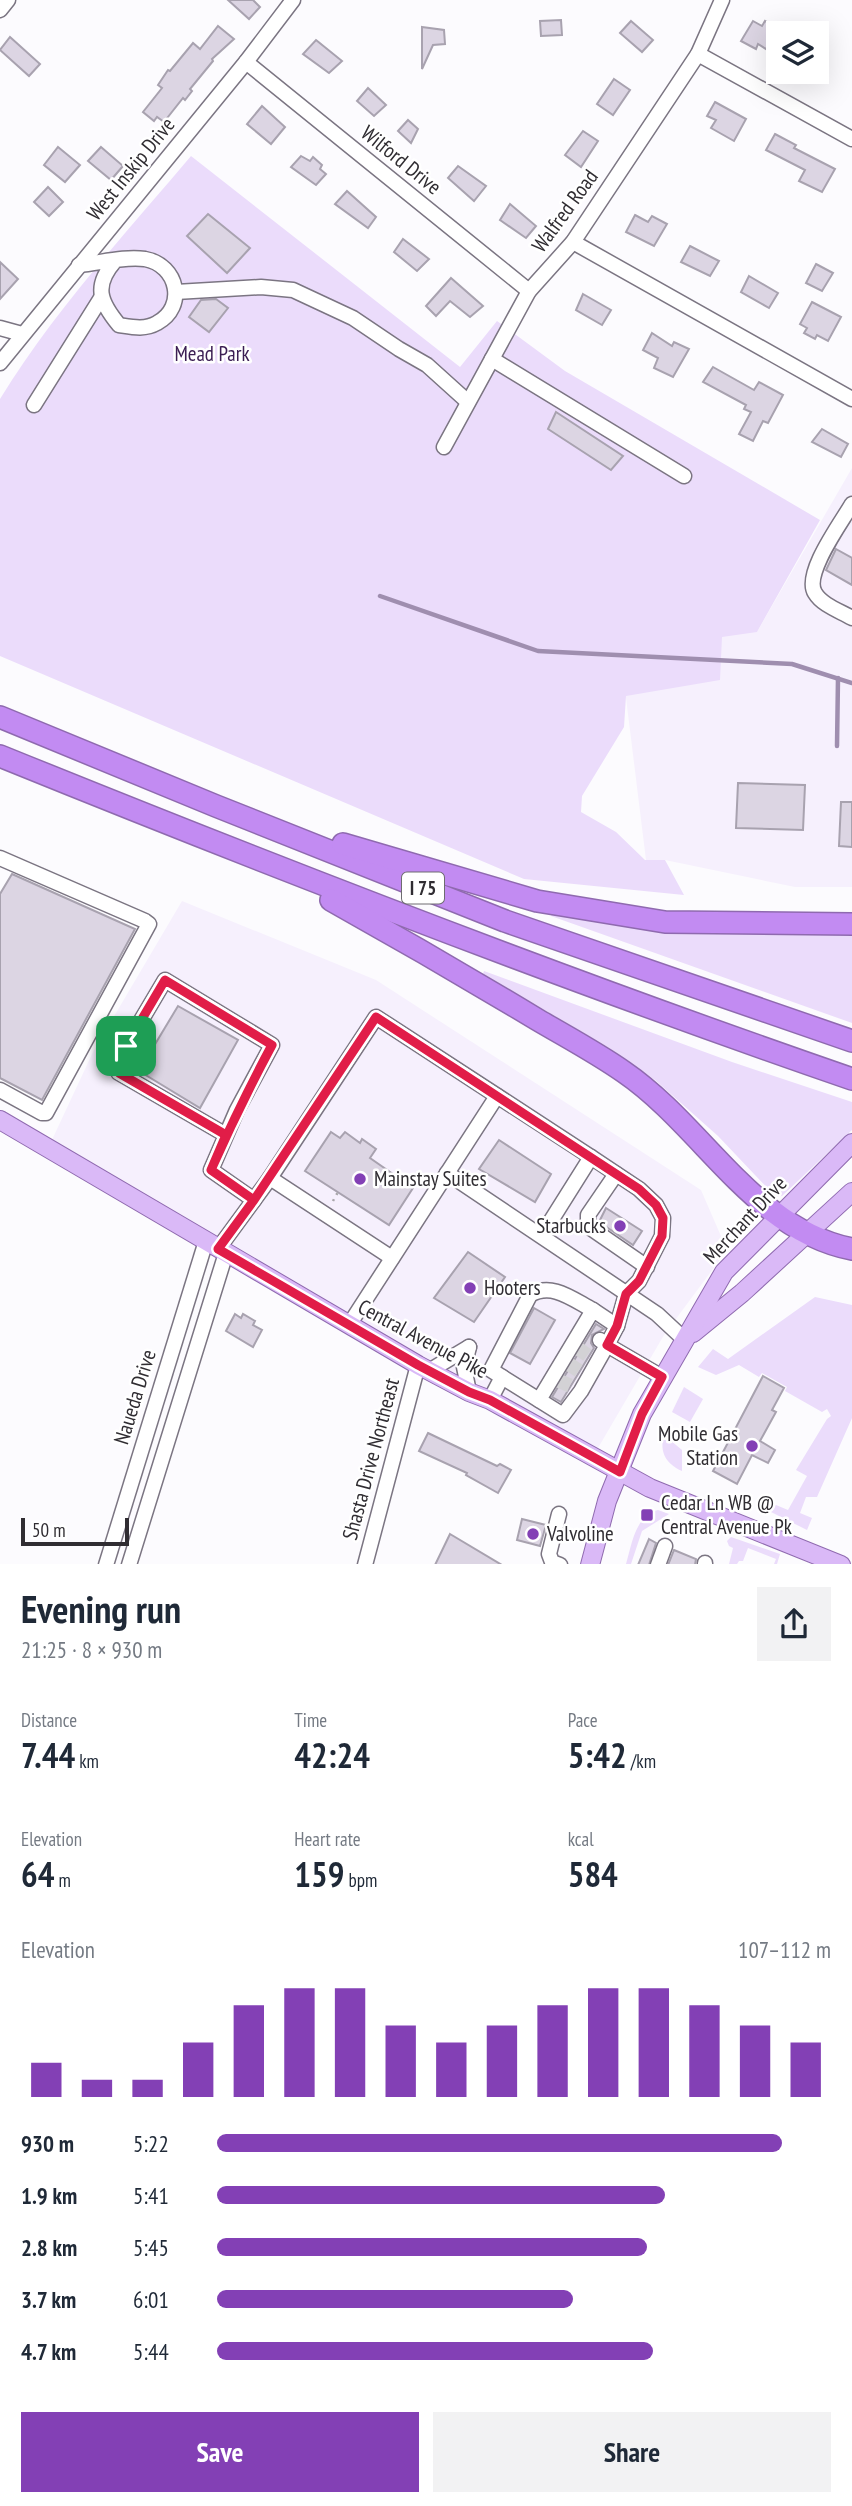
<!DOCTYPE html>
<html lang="en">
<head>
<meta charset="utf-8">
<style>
  body { margin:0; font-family:"PT Sans Narrow",sans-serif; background:#f2f2f3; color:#1f2937; height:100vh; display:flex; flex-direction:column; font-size:26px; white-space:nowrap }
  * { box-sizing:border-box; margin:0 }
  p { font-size:23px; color:#747a83 }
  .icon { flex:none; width:38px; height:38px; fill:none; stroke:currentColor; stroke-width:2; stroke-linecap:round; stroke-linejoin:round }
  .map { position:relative; height:1564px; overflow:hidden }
  .drawer { display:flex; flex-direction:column; background:#fff; flex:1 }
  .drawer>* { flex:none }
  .tools { position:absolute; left:766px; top:21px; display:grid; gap:14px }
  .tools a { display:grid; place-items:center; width:63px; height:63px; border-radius:0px; background:#fff; box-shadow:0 7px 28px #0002; font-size:35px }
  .scale { position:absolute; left:21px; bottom:18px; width:108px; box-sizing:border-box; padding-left:7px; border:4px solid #302d32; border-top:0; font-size:19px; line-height:24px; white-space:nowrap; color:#302d32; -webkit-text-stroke:5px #fff; paint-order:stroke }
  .pin { position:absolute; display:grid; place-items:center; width:60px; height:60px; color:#fff; margin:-30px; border-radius:14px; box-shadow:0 4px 10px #0006 }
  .round { display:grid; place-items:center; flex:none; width:74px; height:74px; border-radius:0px; background:#f2f2f3 }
  .headline { display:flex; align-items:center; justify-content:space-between; height:119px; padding:0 21px }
  h1 { font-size:38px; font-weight:700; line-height:52px }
  .stats { display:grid; grid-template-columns:repeat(3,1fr); gap:10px; height:119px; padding:7px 21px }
  .stats div { display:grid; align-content:center }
  .stats b { font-size:35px; font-weight:700 }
  .stats small { font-size:19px; font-weight:400 }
  .stats p { font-size:19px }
  .chart { height:196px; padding:14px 21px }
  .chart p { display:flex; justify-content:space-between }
  .chart svg { width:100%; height:126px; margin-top:7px; stroke:#8340b5; stroke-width:6 }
  .action { display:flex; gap:14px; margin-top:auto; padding:14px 21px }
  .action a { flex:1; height:80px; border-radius:0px; background:#8340b5; color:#fff; font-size:28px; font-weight:700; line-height:80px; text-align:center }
  .action a+a { background:#f2f2f3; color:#1f2937 }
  ul { padding:0 21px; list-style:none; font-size:23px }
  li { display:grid; grid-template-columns:112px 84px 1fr; align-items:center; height:52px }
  li i { height:18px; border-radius:9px; background:#8340b5 }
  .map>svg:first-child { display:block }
</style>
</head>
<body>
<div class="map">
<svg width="852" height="1565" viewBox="0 0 852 1565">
  <rect width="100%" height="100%" fill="#fcfbfe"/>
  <g fill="#f6f0fd">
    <path d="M852 468V887H795L665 860H646L618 633 757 632Z"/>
    <path d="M182 901 376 980 701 1190 727 1250 664 1335 598 1448 415 1354 51 1142 93 1052Z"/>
  </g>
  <g fill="#ebdcfb">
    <path d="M191 156 460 367 497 321 565 371 820 520 757 632 722 637 720 680 626 696 624 727 582 796 581 812 616 832 645 860H665L684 895 524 879 0 656V399C54 311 125 234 191 156Z"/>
    <path d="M552 914 632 927 695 933H852V1023L551 916Z"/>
    <path d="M484 971 732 1062 852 1102V1130L782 1196 776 1197 718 1136 655 1080 606 1046 483 974Z"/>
    <path d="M815 1297 852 1305V1418L817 1497H806L800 1513 812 1518 807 1530 765 1509 776 1505 788 1510 807 1476 796 1470 827 1419 831 1416 827 1409 822 1412 785 1391 787 1387 762 1373 759 1377 739 1365 716 1375 698 1367 713 1349 728 1359Z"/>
    <path d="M684 1387 703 1399 690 1422 672 1412Z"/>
    <path d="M664 1435 682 1450V1471C666 1464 659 1452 664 1435Z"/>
    <path d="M658 1510 669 1514 642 1531 631 1564H626C632 1544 635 1516 658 1510Z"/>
    <path d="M731 1537 780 1554 777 1564H774L776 1559 748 1548 743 1561H739L737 1564H729L733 1548 729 1546 727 1541Z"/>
  </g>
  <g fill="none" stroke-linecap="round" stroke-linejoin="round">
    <g stroke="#9f8eaf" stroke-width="4.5">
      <path d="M380 596 538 651 792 664 852 683"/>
      <path d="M837 746 838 678"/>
    </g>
  </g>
  <g fill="#dcd5e3" stroke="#a8a2af" stroke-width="2">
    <path d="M228 0H253L260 7 249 19Z"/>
    <path d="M561 20 562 35 541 36 540 21Z"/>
    <path d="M631 21 653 40 642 52 620 33Z"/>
    <path d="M753 21 762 26 765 21 778 29 766 49 758 44 756 49 741 41Z"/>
    <path d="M218 26 234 39 212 59 213 61 190 89 192 91 185 100 183 98 164 122 157 117 154 121 143 112 162 88 158 85 168 70 170 71 193 43 200 49Z"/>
    <path d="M422 27 444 30 445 44 433 45 422 69Z"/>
    <path d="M10 37 40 64 29 76 0 50Z"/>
    <path d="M316 40 342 61 329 73 303 54Z"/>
    <path d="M614 79 630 90 613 115 597 104Z"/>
    <path d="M368 88 386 105 374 116 357 101Z"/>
    <path d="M715 102 746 119 734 141 711 128 716 120 707 116Z"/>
    <path d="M262 106 285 127 271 144 247 124Z"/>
    <path d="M408 120 418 129 411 143 398 131Z"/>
    <path d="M583 131 598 141 581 167 565 155Z"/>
    <path d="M775 134 796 145 794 148 835 169 822 192 799 181 805 170 766 150Z"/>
    <path d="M58 147 80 165 65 182 44 165Z"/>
    <path d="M101 147 123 166 111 180 88 161Z"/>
    <path d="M301 156 310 161 313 157 322 165 320 169 326 174 316 185 291 167Z"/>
    <path d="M458 166 486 186 474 201 448 178Z"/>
    <path d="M48 187 63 202 49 216 34 202Z"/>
    <path d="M347 191 376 217 368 228 335 204Z"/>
    <path d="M510 204 536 226 526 238 500 220Z"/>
    <path d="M208 214 250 248 227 273 187 236Z"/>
    <path d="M635 215 648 222 652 216 667 224 654 246 626 232Z"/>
    <path d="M403 239 429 259 417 271 394 252Z"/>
    <path d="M690 246 719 261 710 276 681 262Z"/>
    <path d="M0 262 18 279 0 299Z"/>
    <path d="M816 264 833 273 822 291 806 283Z"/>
    <path d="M749 276 778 293 769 308 741 292Z"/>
    <path d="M451 278 483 306 470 317 450 301 436 316 426 306Z"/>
    <path d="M583 294 611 310 602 325 576 310Z"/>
    <path d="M216 299 228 308 209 332 189 317 201 300Z"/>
    <path d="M812 302 841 317 828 341 817 335 815 339 804 333 807 328 800 324Z"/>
    <path d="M652 333 672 346 674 342 689 349 673 377 654 368 658 358 643 350Z"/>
    <path d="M713 367 754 390 759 382 783 395 768 423 763 421 753 441 739 434 751 412 744 409 746 405 703 382Z"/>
    <path d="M556 412 623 456 611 470 548 429Z"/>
    <path d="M822 429 848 444 841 457 812 442Z"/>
    <path d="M836 549 852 558V585L826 570Z"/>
    <path d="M738 783 805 785 803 830 736 828Z"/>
    <path d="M841 802H852V847L839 846Z"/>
    <path d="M12 874 135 929 42 1100 0 1078V894Z"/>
    <path d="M178 1006 238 1040 200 1108 139 1071Z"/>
    <path d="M331 1132 340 1138 345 1132 360 1143 362 1139 376 1149 370 1158 413 1188 389 1225 305 1171Z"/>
    <path d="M499 1140 551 1174 535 1202 479 1169Z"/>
    <path d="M606 1208 642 1231 633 1245 599 1222Z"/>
    <path d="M468 1252 505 1277 474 1322 434 1298Z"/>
    <path d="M534 1308 555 1320 530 1364 510 1353Z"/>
    <path d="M235 1314 241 1318 243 1314 255 1321 253 1325 262 1330 253 1347 226 1331Z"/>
    <path d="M596 1324 604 1329 592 1335 591 1343 594 1348 561 1402 552 1397Z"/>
    <path d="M763 1376 784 1388 772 1410 776 1412 760 1441 775 1450 768 1463 752 1455 737 1484 713 1471Z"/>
    <path d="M428 1433 497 1466 500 1464 511 1470 498 1493 466 1475 467 1473 419 1451Z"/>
    <path d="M522 1519 546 1525 540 1546 517 1540Z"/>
    <path d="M450 1534 502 1565H435Z"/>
    <path d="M649 1539 656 1543 649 1565H638Z"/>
    <path d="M674 1550 696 1559 695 1565H668Z"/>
  </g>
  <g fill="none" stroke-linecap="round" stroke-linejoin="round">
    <g stroke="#d3d2d5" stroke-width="14" stroke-dasharray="14 7" stroke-linecap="butt">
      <path d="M576 1347 590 1357"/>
      <path d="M567 1363 581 1372"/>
      <path d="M557 1380 571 1386"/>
    </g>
    <defs>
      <g id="minor">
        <path d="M0 10 8 0"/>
        <path d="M698 54 852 139"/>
        <path d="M246 62 529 291"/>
        <path d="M573 242 852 399"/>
        <path d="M79 265C100 263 124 256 145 259 178 265 187 307 157 323 145 330 132 327 119 325 100 302 93 286 115 261"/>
        <path d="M176 292 261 287 293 290 353 318 399 349 427 365 468 402"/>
        <path d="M0 328 22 334"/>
        <path d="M492 359 684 476"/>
        <path d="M0 363 246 62 293 0"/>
        <path d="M34 405 101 298"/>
        <path d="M444 447 529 291 573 242 698 54 722 0"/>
        <path d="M852 504C841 523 803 574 815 593 822 605 840 611 852 618"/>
        <path d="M0 858 145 921 149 924 46 1113H42L0 1090"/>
        <path d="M226 1135 119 1073 126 1046 165 980 272 1045 237 1110 211 1170 254 1200"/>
        <path d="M447 1173 657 1314 685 1340"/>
        <path d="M616 1174 588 1215V1221L592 1229 647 1267"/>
        <path d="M270 1178 376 1017 591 1157"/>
        <path d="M542 1235 591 1157 639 1189 656 1205 663 1218 662 1236 639 1281 626 1294 617 1326 607 1345 662 1377"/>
        <path d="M218 1249 270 1178 392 1258"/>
        <path d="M349 1325 497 1096"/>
        <path d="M469 1347 464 1367 469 1392"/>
        <path d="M429 1371 469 1347"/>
        <path d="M502 1377 491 1370 530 1295C552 1282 572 1299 593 1310"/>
        <path d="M490 1400 502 1377 563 1415 581 1391 607 1345 600 1340"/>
        <path d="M539 1400 593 1310 617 1326"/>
        <path d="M559 1514 549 1554 552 1562 560 1565"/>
        <path d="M106 1565 206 1241"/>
        <path d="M129 1565 226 1253"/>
        <path d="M365 1565 418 1365"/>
        <path d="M658 1565 665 1546"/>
        <path d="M705 1565V1563"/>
      </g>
      <g id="major">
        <path d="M0 1120 418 1365 469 1392 490 1400 650 1488 841 1565"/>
        <path d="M693 1333 742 1293 852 1192"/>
        <path d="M590 1565 607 1501 642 1414 724 1272 852 1143"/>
      </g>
      <g id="highway">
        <path d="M0 717 216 806 505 921 852 1041"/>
        <path d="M0 756C281 870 565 980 852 1079"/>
        <path d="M343 844 537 901 665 922 852 924"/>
        <path d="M331 900C401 939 470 979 538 1020 567 1037 597 1053 624 1072 703 1126 754 1230 852 1249"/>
      </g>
    </defs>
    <use href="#minor" stroke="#7b7582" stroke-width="17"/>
    <use href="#major" stroke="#8f6aaf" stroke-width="20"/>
    <use href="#highway" stroke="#8f6aaf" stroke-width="24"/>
    <path stroke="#a8a6aa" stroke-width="2.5" stroke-dasharray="2 5" stroke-linecap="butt" d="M333 1201 338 1192"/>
    <use href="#minor" stroke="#fff" stroke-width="14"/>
    <use href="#major" stroke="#dab9f7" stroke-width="18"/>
    <use href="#highway" stroke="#c28bf2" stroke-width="21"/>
  </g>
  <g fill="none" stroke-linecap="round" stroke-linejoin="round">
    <defs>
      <path id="route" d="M126 1046 119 1073 226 1135 211 1170 254 1200 218 1249 418 1365 469 1392 490 1400 620 1472 642 1414 662 1377 607 1345 617 1326 626 1294 639 1281 662 1236 663 1218 656 1205 639 1189 376 1017 254 1200 211 1170C230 1127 250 1086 272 1045L165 980 126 1046"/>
    </defs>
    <use href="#route" stroke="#fff" stroke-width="14"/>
    <use href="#route" stroke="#e11d48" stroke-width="9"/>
  </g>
  <g fill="#8340b5" stroke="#fff" stroke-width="2.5">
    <circle cx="360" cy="1179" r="7"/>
    <circle cx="620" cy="1226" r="7"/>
    <circle cx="470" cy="1288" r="7"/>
    <circle cx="752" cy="1446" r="7"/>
    <rect x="640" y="1508" width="14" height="14" rx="3.5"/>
    <circle cx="533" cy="1534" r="7"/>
  </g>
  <g text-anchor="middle" stroke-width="5" stroke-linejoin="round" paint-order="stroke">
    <rect fill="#fff" stroke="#6e6c70" stroke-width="2" x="402" y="872.5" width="42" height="31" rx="5"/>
    <g font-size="19" font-weight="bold" fill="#302d32">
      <text x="423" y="895">I 75</text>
    </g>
    <g font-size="21" fill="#302d32" stroke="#fff">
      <text transform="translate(401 160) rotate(39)" y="7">Wilford Drive</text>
      <text transform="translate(131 169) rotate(-51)" y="7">West Inskip Drive</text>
      <text transform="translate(565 211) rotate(-54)" y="7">Walfred Road</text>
      <text transform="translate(745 1220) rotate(-47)" y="7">Merchant Drive</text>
      <text transform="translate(423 1339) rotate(28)" y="7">Central Avenue Pike</text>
      <text transform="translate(135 1397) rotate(-73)" y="7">Naueda Drive</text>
      <text transform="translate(371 1459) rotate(-75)" y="7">Shasta Drive Northeast</text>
    </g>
    <g font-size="21" fill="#3b1e53" stroke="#fff">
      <text x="212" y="361">Mead Park</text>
    </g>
    <g font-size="21" fill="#302d32" stroke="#fff" text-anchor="start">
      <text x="374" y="1186">Mainstay Suites</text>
      <text x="606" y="1233" text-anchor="end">Starbucks</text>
      <text x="484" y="1295">Hooters</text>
      <text x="738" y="1441" text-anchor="end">Mobile Gas<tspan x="738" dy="24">Station</tspan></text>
      <text x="661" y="1510">Cedar Ln WB @<tspan x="661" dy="24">Central Avenue Pk</tspan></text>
      <text x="547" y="1541">Valvoline</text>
    </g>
  </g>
</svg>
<div class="tools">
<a><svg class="icon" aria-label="layers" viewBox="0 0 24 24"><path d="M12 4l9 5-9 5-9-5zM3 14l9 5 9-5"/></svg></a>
</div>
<div class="scale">50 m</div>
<div class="pin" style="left:126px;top:1046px;background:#1e9e55"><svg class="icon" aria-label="arrive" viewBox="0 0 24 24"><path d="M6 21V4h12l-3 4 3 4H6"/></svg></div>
</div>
<section class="drawer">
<div class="headline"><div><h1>Evening run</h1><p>21:25 · 8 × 930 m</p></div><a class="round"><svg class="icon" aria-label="share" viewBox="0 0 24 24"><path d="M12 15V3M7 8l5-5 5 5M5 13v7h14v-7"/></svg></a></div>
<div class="stats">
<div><p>Distance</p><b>7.44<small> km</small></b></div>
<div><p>Time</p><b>42:24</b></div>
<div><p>Pace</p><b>5:42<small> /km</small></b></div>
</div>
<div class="stats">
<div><p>Elevation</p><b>64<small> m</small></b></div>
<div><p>Heart rate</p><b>159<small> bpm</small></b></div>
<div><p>kcal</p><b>584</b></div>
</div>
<div class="chart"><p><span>Elevation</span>107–112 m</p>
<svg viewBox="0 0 160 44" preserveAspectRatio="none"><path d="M5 44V32M15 44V38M25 44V38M35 44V25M45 44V12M55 44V6M65 44V6M75 44V19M85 44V25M95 44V19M105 44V12M115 44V6M125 44V6M135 44V12M145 44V19M155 44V25"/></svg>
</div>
<ul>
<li><b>930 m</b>5:22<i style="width:92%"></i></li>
<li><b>1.9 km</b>5:41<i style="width:73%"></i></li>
<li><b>2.8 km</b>5:45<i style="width:70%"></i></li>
<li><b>3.7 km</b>6:01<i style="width:58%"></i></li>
<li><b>4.7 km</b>5:44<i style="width:71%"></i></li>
</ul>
<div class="action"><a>Save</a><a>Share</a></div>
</section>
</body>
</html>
